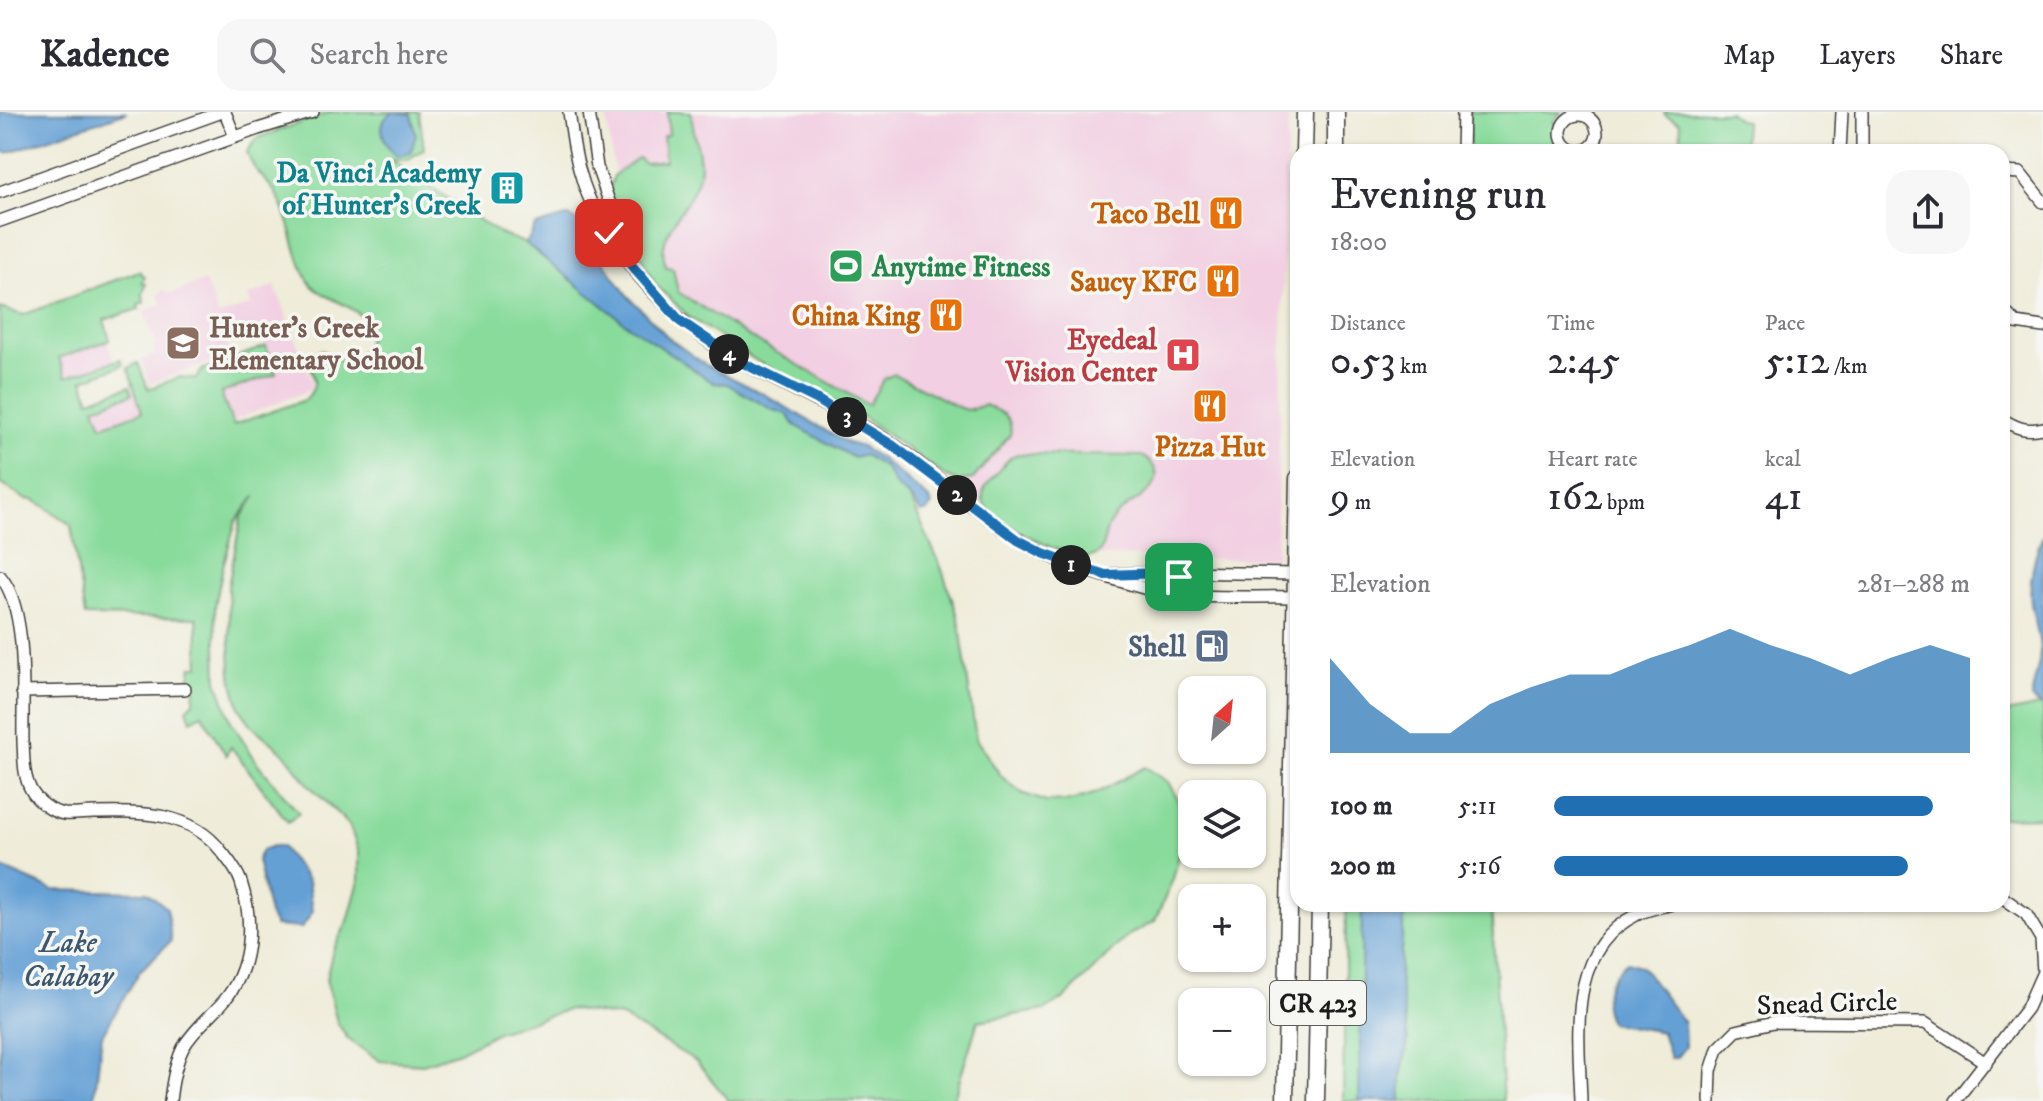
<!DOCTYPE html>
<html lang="en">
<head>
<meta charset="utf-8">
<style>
  body { margin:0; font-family:"IM FELL DW Pica",serif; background:#f7f7f7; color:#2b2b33; height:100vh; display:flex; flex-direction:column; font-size:30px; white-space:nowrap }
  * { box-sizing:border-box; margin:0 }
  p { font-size:26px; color:#7c7c81 }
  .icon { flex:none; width:44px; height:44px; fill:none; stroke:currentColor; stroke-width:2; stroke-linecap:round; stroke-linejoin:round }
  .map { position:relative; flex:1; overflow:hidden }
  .panel { position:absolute; left:1290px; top:32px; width:720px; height:768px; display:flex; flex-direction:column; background:#fff; border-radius:24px; box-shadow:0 2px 6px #0004 }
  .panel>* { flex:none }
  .needle { width:52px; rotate:27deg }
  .controls { position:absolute; left:1178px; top:564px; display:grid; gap:16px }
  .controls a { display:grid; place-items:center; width:88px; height:88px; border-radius:16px; background:#fff; box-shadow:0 2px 6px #0004; font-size:40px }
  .pin { position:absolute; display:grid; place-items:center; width:68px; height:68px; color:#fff; margin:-34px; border-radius:16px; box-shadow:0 4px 12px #0006 }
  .km { position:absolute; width:40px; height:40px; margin:-20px; border-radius:50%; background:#222; color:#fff; font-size:22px; line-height:40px; text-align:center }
  .round { display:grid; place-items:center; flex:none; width:84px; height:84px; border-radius:24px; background:#f7f7f7 }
  .headline { display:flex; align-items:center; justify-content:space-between; height:136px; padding:0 40px }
  h1 { font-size:44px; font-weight:600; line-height:60px }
  .metrics { display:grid; grid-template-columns:repeat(3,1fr); gap:12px; height:136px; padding:8px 40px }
  .metrics div { display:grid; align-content:center }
  .metrics b { font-size:40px; font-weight:600 }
  .metrics small { font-size:22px; font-weight:400 }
  .metrics p { font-size:22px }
  .chart { height:224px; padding:16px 40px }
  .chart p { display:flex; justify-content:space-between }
  .chart svg { width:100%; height:144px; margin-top:8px; fill:#1f6fb2; opacity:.7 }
  ul { padding:0 40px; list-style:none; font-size:26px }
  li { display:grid; grid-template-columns:128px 96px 1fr; align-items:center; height:60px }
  li i { height:20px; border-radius:10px; background:#1f6fb2 }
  header { display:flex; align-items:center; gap:48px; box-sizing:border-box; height:112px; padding:0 40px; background:#fff; border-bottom:2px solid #e1e1e2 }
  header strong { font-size:38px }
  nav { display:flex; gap:44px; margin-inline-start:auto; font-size:28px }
  .search { width:560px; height:72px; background:#f7f7f7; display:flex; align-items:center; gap:20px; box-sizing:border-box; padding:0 28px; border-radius:24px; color:#7c7c81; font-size:30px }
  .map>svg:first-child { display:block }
</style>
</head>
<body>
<header>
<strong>Kadence</strong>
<div class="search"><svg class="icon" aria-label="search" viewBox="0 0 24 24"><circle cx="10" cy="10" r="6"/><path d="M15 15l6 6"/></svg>Search here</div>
<nav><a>Map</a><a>Layers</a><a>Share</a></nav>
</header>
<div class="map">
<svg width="2043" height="989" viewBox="0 0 2043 989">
  <rect width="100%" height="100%" fill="#f6f6f2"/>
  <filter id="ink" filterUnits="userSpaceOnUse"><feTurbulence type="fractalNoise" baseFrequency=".0125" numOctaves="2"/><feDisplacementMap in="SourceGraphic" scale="16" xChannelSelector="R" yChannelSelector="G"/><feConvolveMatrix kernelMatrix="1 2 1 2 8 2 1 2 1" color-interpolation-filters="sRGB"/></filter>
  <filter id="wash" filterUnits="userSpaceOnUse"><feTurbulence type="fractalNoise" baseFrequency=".006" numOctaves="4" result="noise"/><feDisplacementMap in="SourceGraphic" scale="32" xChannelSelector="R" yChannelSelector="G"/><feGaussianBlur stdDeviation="1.8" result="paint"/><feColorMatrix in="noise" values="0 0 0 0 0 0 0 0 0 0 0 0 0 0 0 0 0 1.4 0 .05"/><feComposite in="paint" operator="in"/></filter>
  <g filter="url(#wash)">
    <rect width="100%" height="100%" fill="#efecd9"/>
    <g fill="#f2cfe2">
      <path d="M606 0H1288L1276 446 1226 447 1086 443 998 401 910 333 873 309 691 204 616 72Z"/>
      <path d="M205 169 219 204 251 193 248 184 275 174 312 270 310 278 232 309 220 281 276 261 258 214 225 226 230 243 149 272 142 248 155 242 152 235 156 233 144 199 162 192 158 183 163 178 171 182Z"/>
      <path d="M107 229 114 248 66 265 59 246Z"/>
      <path d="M135 280 142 300 101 314 94 295Z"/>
    </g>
    <g fill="#89db9c" stroke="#527c5c" stroke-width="2">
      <path d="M331 0H419L424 37 407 48 390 47 500 122 530 133 625 211 714 271 727 272 771 297 788 302 795 313 854 346 864 343 885 356 896 374 910 386 941 455 959 507 976 627 1001 664 1022 681 1046 690 1070 689 1097 681 1145 655 1168 670 1185 701 1184 725 1173 767 1155 809 1127 824 1064 887 1045 898 978 909 953 989H729L696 949 621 905 570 897 497 920 459 940 423 952 380 949 348 927 337 910 326 867 333 838 348 809 359 769V740L349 713 309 673 284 641 253 615 240 597 231 563 228 475 241 406 256 383 236 409 223 454 215 494 217 568 231 609 258 652 299 701 288 710 231 635 226 643 202 602 191 608 187 597 194 590 195 578 189 571 192 554H199L197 506 85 504 71 413 44 394 33 388 25 387 0 371V196L23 203 139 159 145 165 142 170 146 172 143 182 144 191 138 193 139 197 104 208 110 228 59 246 66 265 121 247 123 253 83 268 90 288 130 274 132 282 95 295 102 314 142 300 128 256 138 251 148 277 180 265 196 267 202 258 266 234 276 262 221 281 233 313 305 288C321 272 313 264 306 245L322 238 337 248C350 246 363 244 367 231 380 193 321 192 308 168 293 141 292 106 275 80 265 65 252 59 247 40L257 26Z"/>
      <path d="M667 0H691C692 20 703 43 699 63 692 95 653 120 666 155L673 156 678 180 746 223 868 293 884 267 894 262 960 296 967 298 985 293C999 299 1014 304 1010 323L973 367 957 369 947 365 864 306 760 251 689 205 656 173 618 104 609 79 614 63 638 46 644 51 665 49 663 24 669 23Z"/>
      <path d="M1469 0H1561L1553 10 1560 13V29L1569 40H1469Z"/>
      <path d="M1664 0H1729L1738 8 1745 9 1743 40H1674C1683 32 1681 22 1680 11L1665 3Z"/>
      <path d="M1017 342 1142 344C1160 354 1161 370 1145 382 1133 392 1115 400 1108 415 1103 426 1105 442 1091 445 1072 450 988 408 983 389 981 378 988 371 995 363 1002 355 1007 346 1017 342Z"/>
      <path d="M2043 423V705L2002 706V602L2040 594 2032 587C2032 570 2040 556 2040 539 2040 522 2033 506 2031 490 2029 469 2034 443 2043 423Z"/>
      <path d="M1346 792H1491L1503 989H1343Z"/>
    </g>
    <g fill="#65a0d5" stroke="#405e78" stroke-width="2">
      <path d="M0 0H127L7 41 0 38Z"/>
      <path d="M395 0 411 2 416 22 411 40 398 44C384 37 372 7 395 0Z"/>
      <path d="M569 104 585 115 603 149 627 183 671 228 706 253 762 281 845 330 861 335 880 346 929 387 932 393 928 399 921 401 914 390 896 374 885 356 864 343 854 346 795 313 787 302 771 297 727 272 714 271 625 211 526 132 535 114Z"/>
      <path d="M2043 423V595L2032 587C2032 570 2040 556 2040 539 2040 522 2033 506 2031 490 2029 469 2034 443 2043 423Z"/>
      <path d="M273 734H281L308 769 312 800 302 816 275 814 269 803 257 748 262 738Z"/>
      <path d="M0 755 53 778 147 780 167 796 171 829 140 859 102 923 94 989H0Z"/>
      <path d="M1362 792H1405L1399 864 1408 930 1401 964V989H1359Z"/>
      <path d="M1627 850 1640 854 1645 859 1684 911 1685 935 1676 946H1670L1662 920 1611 911C1597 890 1609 864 1627 850Z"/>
    </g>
  </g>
  <g filter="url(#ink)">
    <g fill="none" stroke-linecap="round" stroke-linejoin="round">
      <defs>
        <g id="minor">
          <path d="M225 0 235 25"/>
          <path d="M569 0C572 20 574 41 580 60 600 134 675 214 741 250 791 277 843 300 891 331 953 373 1004 431 1077 455 1104 464 1144 478 1170 482 1212 487 1256 484 1298 485"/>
          <path d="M589 0 597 55 626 138"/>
          <circle cx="1579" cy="21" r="18"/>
          <path d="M1462 40 1463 0"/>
          <path d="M1840 40 1842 0"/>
          <path d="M1862 40V0"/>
          <path d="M2002 60 2020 61 2043 90"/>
          <path d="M0 80 222 0"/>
          <path d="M0 109 258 17 313 0"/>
          <path d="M2002 197 2016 211 2043 215"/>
          <path d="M2002 307C2016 316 2026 320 2043 316"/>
          <path d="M1113 462 1177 460 1298 462"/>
          <path d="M0 464C29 497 22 587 23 630 24 646 23 663 31 678 37 689 51 700 64 702 74 703 85 701 94 701 141 700 191 699 222 740 229 749 237 758 241 770 254 810 252 857 223 890 209 906 193 918 183 936 175 952 172 971 170 989"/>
          <path d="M22 580 185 577"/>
          <path d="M1581 989C1579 923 1566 838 1636 803 1647 797 1661 795 1672 792"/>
          <path d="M1710 989 1711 959 1718 937 1736 919 1774 910 1925 911 1986 951"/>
          <path d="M1955 989 2027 896 2043 860 2041 827 2026 802 2002 785"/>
        </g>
        <g id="highway">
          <path d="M1304 40 1305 0"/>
          <path d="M1336 40V0"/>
          <path d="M1285 989 1298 366"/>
          <path d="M1316 989 1320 792"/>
        </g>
      </defs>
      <use href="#minor" stroke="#3c3b38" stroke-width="14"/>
      <use href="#highway" stroke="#3c3b38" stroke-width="19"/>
      <use href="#minor" stroke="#fff" stroke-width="11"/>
      <use href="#highway" stroke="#fff" stroke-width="16"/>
    </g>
  </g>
  <g fill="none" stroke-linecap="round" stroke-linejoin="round" filter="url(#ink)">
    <defs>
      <path id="route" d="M609 121 632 154 680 209 739 249 816 287 892 333 1018 428 1043 441 1105 463 1191 460 1179 465"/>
    </defs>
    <use href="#route" stroke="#fff" stroke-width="16"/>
    <use href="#route" stroke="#1f6fb2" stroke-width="10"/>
  </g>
  <defs>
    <symbol id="building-square" viewBox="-11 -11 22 22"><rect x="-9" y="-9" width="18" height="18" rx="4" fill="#0f9aa8" stroke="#f6f6f2"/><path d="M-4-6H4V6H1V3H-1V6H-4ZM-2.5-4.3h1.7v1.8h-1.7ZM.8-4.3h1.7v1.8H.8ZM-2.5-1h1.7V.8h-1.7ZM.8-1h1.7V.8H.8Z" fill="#fff"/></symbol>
    <symbol id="restaurant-square" viewBox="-11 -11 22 22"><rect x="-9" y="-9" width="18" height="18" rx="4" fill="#e8710a" stroke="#f6f6f2"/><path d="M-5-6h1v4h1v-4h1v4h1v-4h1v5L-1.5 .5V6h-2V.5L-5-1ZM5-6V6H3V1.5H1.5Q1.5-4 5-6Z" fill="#fff"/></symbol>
    <symbol id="stadium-square" viewBox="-11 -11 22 22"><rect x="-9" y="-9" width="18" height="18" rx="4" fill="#2e9e5b" stroke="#f6f6f2"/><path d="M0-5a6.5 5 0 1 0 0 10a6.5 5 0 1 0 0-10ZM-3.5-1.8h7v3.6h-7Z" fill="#fff"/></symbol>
    <symbol id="school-square" viewBox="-11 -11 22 22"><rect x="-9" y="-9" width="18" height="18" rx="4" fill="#8d6e63" stroke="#f6f6f2"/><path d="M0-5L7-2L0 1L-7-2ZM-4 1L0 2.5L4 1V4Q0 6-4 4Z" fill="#fff"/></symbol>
    <symbol id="hospital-square" viewBox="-11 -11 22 22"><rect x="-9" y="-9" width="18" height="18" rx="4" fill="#e0444e" stroke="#f6f6f2"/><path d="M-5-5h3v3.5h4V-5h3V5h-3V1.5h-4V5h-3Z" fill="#fff"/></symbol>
    <symbol id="fuel-square" viewBox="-11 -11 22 22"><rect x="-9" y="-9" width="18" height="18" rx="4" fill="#5c6f8a" stroke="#f6f6f2"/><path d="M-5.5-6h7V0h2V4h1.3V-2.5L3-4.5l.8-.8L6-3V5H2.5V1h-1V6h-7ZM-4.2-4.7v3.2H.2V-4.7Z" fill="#fff"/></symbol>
  </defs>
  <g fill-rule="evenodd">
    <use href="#building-square" x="487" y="56" width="40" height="40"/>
    <use href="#restaurant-square" x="1206" y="81" width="40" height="40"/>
    <use href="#stadium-square" x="826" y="134" width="40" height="40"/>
    <use href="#restaurant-square" x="1203" y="149" width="40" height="40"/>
    <use href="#restaurant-square" x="926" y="183" width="40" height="40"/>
    <use href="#school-square" x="163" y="211" width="40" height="40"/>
    <use href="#hospital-square" x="1163" y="223" width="40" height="40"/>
    <use href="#restaurant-square" x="1190" y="274" width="40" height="40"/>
    <use href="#fuel-square" x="1192" y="514" width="40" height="40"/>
  </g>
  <g text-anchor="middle" stroke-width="7" stroke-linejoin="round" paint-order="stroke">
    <rect fill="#f6f6f2" stroke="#5d5d5c" stroke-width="2" x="1270" y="869" width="96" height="44" rx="6"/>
    <g font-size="26" font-weight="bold" fill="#1c1c1c">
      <text x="1318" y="900">CR 423</text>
    </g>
    <g font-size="28" font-weight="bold" fill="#0d838f" stroke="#f6f6f2" text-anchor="end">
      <text x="481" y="70">Da Vinci Academy<tspan x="481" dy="32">of Hunter's Creek</tspan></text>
    </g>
    <g font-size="28" font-weight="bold" fill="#c56008" stroke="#f6f6f2" text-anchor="end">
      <text x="1200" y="111">Taco Bell</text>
      <text x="1197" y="179">Saucy KFC</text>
      <text x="920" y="213">China King</text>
      <text x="1210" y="344" text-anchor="middle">Pizza Hut</text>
    </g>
    <g font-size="28" font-weight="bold" fill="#27864d" stroke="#f6f6f2" text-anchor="start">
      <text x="872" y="164">Anytime Fitness</text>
    </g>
    <g font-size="28" font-weight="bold" fill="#785e54" stroke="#f6f6f2" text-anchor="start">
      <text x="209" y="225">Hunter's Creek<tspan x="209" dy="32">Elementary School</tspan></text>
    </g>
    <g font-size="28" font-weight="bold" fill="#be3a42" stroke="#f6f6f2" text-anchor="end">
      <text x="1157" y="237">Eyedeal<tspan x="1157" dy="32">Vision Center</tspan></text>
    </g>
    <g font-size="28" font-weight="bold" fill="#4e5e75" stroke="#f6f6f2" text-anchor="end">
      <text x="1186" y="544">Shell</text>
    </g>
    <g font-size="28" fill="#1c1c1c" stroke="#f6f6f2">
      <text transform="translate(1827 890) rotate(-2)" y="10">Snead Circle</text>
    </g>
    <g font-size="30" font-style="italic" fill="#3d576f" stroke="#f6f6f2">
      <text x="68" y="840">Lake<tspan x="68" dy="34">Calabay</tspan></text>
    </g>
  </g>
</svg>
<div class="controls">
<a><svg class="needle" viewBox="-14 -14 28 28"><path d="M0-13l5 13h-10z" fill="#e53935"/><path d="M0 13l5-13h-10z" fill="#7c7c81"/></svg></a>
<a><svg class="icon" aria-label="layers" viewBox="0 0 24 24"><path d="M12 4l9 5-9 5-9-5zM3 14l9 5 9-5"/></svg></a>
<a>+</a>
<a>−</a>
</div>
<div class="pin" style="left:1179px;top:465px;background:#1e9e55"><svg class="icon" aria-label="arrive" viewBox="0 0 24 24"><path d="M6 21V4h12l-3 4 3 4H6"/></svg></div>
<div class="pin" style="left:609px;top:121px;background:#d93025"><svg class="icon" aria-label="check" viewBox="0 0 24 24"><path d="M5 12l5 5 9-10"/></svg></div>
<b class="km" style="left:1071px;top:453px">1</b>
<b class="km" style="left:957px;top:383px">2</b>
<b class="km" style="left:847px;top:305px">3</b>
<b class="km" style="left:729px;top:242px">4</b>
<section class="panel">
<div class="headline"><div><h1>Evening run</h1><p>18:00</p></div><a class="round"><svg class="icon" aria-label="share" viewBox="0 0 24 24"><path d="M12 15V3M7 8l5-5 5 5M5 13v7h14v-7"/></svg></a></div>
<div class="metrics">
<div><p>Distance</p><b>0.53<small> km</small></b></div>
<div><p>Time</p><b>2:45</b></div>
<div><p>Pace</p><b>5:12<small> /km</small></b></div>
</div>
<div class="metrics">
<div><p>Elevation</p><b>9<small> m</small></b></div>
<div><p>Heart rate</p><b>162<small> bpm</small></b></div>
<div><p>kcal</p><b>41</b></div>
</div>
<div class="chart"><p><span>Elevation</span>281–288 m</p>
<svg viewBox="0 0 160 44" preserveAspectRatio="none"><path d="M0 44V15L10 29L20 38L30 38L40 29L50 24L60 20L70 20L80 15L90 11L100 6L110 11L120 15L130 20L140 15L150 11L160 15V44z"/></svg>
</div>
<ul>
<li><b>100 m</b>5:11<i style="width:91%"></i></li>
<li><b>200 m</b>5:16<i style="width:85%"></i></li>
</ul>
</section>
</div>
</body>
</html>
